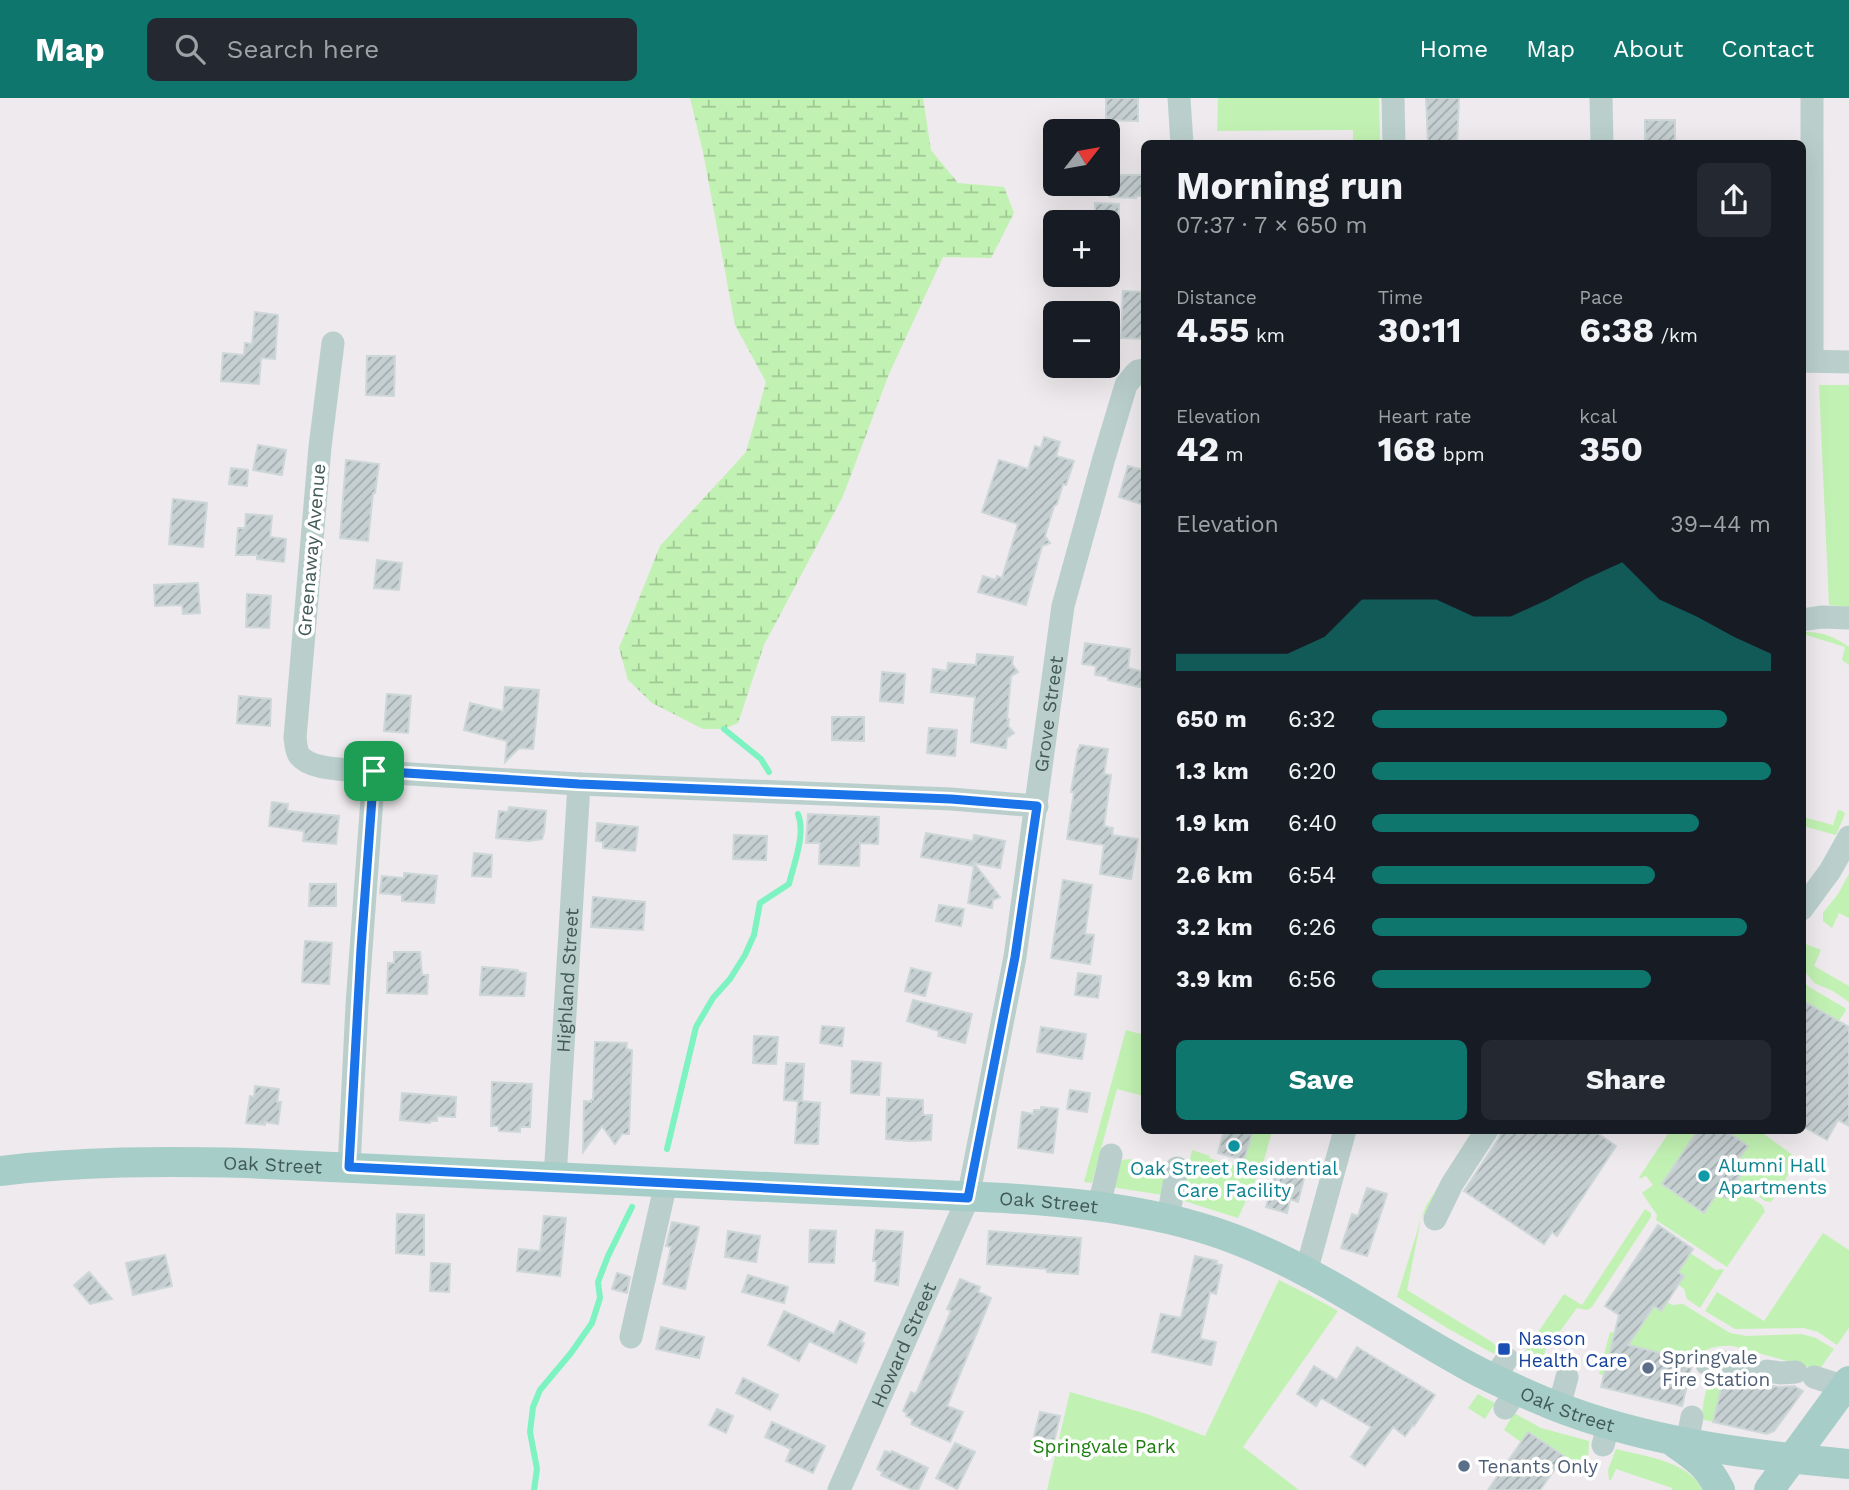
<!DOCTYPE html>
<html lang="en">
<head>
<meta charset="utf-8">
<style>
  body { margin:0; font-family:"Work Sans",sans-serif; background:#242831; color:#f1f3f6; height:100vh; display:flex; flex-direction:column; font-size:26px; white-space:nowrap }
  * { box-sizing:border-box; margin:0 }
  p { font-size:23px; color:#9ea1a6 }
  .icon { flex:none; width:38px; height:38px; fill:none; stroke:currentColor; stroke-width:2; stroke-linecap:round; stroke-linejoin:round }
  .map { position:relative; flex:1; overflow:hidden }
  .panel { position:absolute; left:1141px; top:42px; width:665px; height:994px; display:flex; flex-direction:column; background:#171b24; border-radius:10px; box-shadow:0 7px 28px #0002 }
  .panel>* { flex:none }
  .needle { width:46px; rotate:59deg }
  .buttons { position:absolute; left:1043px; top:21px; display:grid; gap:14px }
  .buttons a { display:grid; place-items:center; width:77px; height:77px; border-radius:10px; background:#171b24; box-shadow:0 7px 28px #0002; font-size:35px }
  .pin { position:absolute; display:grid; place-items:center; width:60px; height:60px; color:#fff; margin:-30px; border-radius:14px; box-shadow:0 4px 10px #0006 }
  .round { display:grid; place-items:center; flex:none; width:74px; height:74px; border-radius:10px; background:#242831 }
  .overview { display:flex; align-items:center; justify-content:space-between; height:119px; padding:0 35px }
  h1 { font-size:38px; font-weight:700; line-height:52px }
  .stats { display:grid; grid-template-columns:repeat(3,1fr); gap:10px; height:119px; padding:7px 35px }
  .stats div { display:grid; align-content:center }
  .stats b { font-size:35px; font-weight:700 }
  .stats small { font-size:19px; font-weight:400 }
  .stats p { font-size:19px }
  .chart { height:196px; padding:14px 35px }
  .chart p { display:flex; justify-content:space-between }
  .chart svg { width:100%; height:126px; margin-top:7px; fill:#0f766e; opacity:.7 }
  .action { display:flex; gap:14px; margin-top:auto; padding:14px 35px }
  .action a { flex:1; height:80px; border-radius:10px; background:#0f766e; color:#fff; font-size:28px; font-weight:700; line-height:80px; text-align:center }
  .action a+a { background:#242831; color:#f1f3f6 }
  ul { padding:0 35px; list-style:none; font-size:23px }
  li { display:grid; grid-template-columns:112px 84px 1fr; align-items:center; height:52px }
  li i { height:18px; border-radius:9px; background:#0f766e }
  header { display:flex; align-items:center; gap:42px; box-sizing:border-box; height:98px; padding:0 35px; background:#0f766e; color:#fff }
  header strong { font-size:33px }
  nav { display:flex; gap:38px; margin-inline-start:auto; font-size:24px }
  .search { width:490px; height:63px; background:#242831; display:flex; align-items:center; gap:18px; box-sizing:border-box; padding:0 24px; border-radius:10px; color:#9ea1a6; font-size:26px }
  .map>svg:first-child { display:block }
</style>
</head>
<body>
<header>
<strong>Map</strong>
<div class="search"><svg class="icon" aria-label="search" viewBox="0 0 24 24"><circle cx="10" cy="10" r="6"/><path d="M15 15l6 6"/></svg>Search here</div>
<nav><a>Home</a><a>Map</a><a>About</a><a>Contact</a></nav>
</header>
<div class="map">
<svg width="1849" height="1392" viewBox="0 0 1849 1392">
  <defs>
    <pattern id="wetland-marsh" width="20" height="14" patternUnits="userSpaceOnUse" patternTransform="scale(1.75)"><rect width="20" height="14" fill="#c2f2b3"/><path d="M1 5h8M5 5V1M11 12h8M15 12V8" fill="none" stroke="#9fc794"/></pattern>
    <pattern id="building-hatch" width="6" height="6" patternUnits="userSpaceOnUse" patternTransform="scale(1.75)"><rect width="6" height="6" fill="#c6cfd1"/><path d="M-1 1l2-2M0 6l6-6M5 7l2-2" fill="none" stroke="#a2abac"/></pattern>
  </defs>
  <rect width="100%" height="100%" fill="#eeeaed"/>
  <g fill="#c2f2b3">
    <path d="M1218 0H1379L1380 45H1353V32L1217 33Z"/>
    <path d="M1819 287H1849V509L1829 507Z"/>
    <path d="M1802 534C1821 533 1834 538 1849 549V567L1842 562 1845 549 1803 536Z"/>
    <path d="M1838 712 1843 713 1845 716 1836 737 1803 728V719L1833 727Z"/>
    <path d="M1849 776V820L1839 815 1832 830 1823 823V815L1838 796Z"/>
    <path d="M1803 845 1821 852 1814 868 1849 888V904L1833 893 1814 885 1803 871Z"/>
    <path d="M1802 882 1809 889 1845 910 1846 912 1839 923 1803 902Z"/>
    <path d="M1126 932 1144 937V998L1117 991 1092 1085 1084 1084Z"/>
    <path d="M1253 1033H1272L1263 1066 1238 1120 1181 1102 1192 1052 1210 1058 1209 1060 1242 1070Z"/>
    <path d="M1472 1033H1481L1421 1121 1407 1192 1492 1244 1496 1249 1494 1256 1447 1230 1397 1199 1421 1121 1426 1108Z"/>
    <path d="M1661 1033H1698L1662 1087 1704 1114 1717 1095 1726 1100 1734 1088 1762 1107 1765 1113 1727 1169 1656 1122 1657 1117 1642 1095 1653 1087 1646 1078 1639 1081 1640 1078 1668 1036Z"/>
    <path d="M1725 1033H1760L1798 1061 1771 1104 1765 1103 1737 1083 1744 1072 1735 1066 1748 1048Z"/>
    <path d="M1131 1061 1165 1069 1167 1072 1163 1097 1111 1089 1116 1067 1122 1062Z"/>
    <path d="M1645 1111 1651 1115V1119L1592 1209 1587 1212 1577 1210 1552 1244H1548L1540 1270H1528L1517 1265 1564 1196 1582 1207Z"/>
    <path d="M1823 1135 1849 1152V1230L1837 1247 1818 1234 1804 1230 1735 1231 1705 1213 1717 1194 1764 1223Z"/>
    <path d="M1690 1155 1716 1172 1722 1171 1724 1172 1700 1210 1687 1201 1684 1191 1679 1187 1684 1178 1678 1174Z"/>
    <path d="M1279 1182 1309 1197 1338 1213 1243 1349 1299 1392H1047L1070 1294 1147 1316 1205 1338Z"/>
    <path d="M1667 1204 1672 1207 1683 1206 1730 1235 1747 1238 1801 1236 1816 1240 1834 1251 1819 1272 1733 1248C1716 1247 1704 1250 1693 1263L1604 1277 1599 1276 1610 1234 1630 1238 1640 1230 1654 1208 1661 1213Z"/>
    <path d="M1725 1274 1713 1324 1701 1321C1704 1306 1704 1289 1714 1276Z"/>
    <path d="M1478 1296 1495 1305 1485 1321 1468 1310Z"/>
    <path d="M1514 1315 1541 1330 1589 1343C1588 1356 1590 1374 1575 1378L1568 1372 1573 1364 1529 1334 1521 1344 1504 1332Z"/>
    <path d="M1616 1351C1646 1359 1687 1362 1703 1392H1672V1390L1616 1371 1611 1382H1609L1608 1372Z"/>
  </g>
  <path fill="url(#wetland-marsh)" d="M690 0H923L931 52 958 85 1004 89 1014 115 991 160 943 159 889 276 843 398 764 547 738 625 724 631H703L652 605 628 582 619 550 660 448 746 354 766 284 735 227 703 54Z"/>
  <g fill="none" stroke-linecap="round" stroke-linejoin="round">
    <g stroke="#7cf3c1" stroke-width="6">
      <path d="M724 631 761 661 769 674"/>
      <path d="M667 1051 696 929 713 900 730 881 745 857 754 837 760 805 789 786C794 765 806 736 798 716"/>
      <path d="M534 1392 537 1371 530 1334 533 1309 540 1292 571 1255 592 1225 600 1200 598 1184 608 1158 632 1109"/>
    </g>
  </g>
  <g fill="url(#building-hatch)" stroke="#ced7d8" stroke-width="2">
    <path d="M1106 0H1138V23L1106 22Z"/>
    <path d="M1426 0H1459L1457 46H1428Z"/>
    <rect x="1645" y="22" width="30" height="24"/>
    <path d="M1109 77H1144V98H1136V100L1109 99Z"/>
    <path d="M1095 105 1119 106V124H1095Z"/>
    <path d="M1123 193 1144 194V241L1121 240Z"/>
    <path d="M255 214 278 217 275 261 261 260 259 286 221 283 223 255 244 257 245 245 252 246Z"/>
    <path d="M367 258H395L394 298 366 297Z"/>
    <path d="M1044 339 1060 344 1056 358 1074 363 1066 387 1063 386 1057 406 1054 408 1045 438 1050 445 1042 448 1026 507 978 494 983 478 996 482 997 478 1002 480 1018 426 982 414 999 362 1028 371 1035 348 1041 350Z"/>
    <path d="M258 347 286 352 282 377 253 372Z"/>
    <path d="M346 362 379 366 375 395H373L368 443 340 440Z"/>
    <path d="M1128 368 1144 372V407L1119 399Z"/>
    <path d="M231 370 248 372 247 388 229 386Z"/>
    <path d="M173 401 207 405 203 449 169 446Z"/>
    <path d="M246 416 272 418 270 439 286 441 284 464 257 461V457H236L238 430H245Z"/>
    <path d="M377 462 402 465 399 492 374 490Z"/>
    <path d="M198 485 200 515 183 516 182 507 155 508 154 487Z"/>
    <path d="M247 496 271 498 269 530 246 529Z"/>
    <path d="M1085 545 1130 551 1128 570 1144 574V590L1108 582V579L1095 577 1096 568 1082 566Z"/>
    <path d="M977 556 1013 559 1012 566 1018 574 1011 578 1007 621H1009L1008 628 1014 635 1007 640 1006 650 971 644 975 599 931 594 933 571 947 573 948 565 976 567Z"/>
    <path d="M882 574 905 576 903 605 880 603Z"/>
    <path d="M505 589 539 592 533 651 519 650 505 664 507 643 464 632 470 605 503 613Z"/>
    <path d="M387 596 411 598 408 635 384 633Z"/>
    <path d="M239 598 271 601 270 628 237 625Z"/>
    <path d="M832 619H864V643L832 642Z"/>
    <path d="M929 630 957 632 955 658 927 655Z"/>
    <path d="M1080 647 1108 651 1104 676 1111 677 1104 728 1113 730 1112 737 1138 741 1131 781 1100 776 1104 747 1067 741 1074 694H1071L1078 651H1079Z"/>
    <path d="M272 704 288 706 287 713 339 718 336 746 303 743 304 733 269 728Z"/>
    <path d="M509 709 546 713 544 734 542 741 529 743 496 740 499 713 508 714Z"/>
    <path d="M808 716 879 719 878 746 860 745 859 768 819 766 820 745H806Z"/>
    <path d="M597 725 638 729 635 753 603 750V744L596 743Z"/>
    <path d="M926 735 973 743 974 737 1005 743 1000 770 974 765 1000 799 993 802 992 810 968 805 974 768 921 759Z"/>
    <path d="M734 737 767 738 766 762 733 761Z"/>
    <path d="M474 755 492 757 491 779 472 778Z"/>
    <path d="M404 775 437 778 434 805 402 803V797L380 795 382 778 404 780Z"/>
    <path d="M1063 782 1092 787 1085 836 1094 837 1090 866 1051 860Z"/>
    <path d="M310 786H336V808H309Z"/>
    <path d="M593 799 645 804 643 832 591 829Z"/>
    <path d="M939 807 964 811 961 828 936 823Z"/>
    <path d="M305 843 332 845 329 886 302 884Z"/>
    <path d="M394 854H420L422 877H428L427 896 387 895 388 865H394Z"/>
    <path d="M482 869 518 872V874L526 875 524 898 480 897Z"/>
    <path d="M911 870 931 875 925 898 905 893Z"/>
    <path d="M1078 875 1101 878 1098 900 1075 897Z"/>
    <path d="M913 902 972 916 965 945 938 938 939 933 907 923Z"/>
    <path d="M1802 902 1849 929V1028L1838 1022 1827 1042 1802 1028Z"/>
    <path d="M822 928 844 930 842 948 820 945Z"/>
    <path d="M1041 929 1086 936 1082 961 1037 954Z"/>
    <path d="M754 938 778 939 776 966 753 965Z"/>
    <path d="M595 944 627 945 626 951 632 952 629 1036H622L615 1046 602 1028 583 1054 584 1003 591 1004V1002H593Z"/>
    <path d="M852 963 881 965 879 997 851 995Z"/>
    <path d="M786 965 804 966 802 1003 820 1005 818 1046 795 1045 798 1003 784 1002Z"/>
    <path d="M492 984 532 986 530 1029H520V1034L499 1033V1028H491Z"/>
    <path d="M255 988 279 991 277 1004H281L278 1026 265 1024V1027L246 1025 250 998 254 999Z"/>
    <path d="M1070 992 1090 995 1087 1014 1067 1011Z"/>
    <path d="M402 995 456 999 455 1019 437 1018V1023H430V1025L400 1022Z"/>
    <path d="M887 1000 923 1002V1017H932L931 1042 910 1043 886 1041Z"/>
    <path d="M1041 1009 1058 1011 1053 1055 1018 1050 1022 1014 1033 1016 1034 1012H1041Z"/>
    <path d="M1224 1032H1253L1244 1062 1218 1055Z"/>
    <path d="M1501 1032H1593L1616 1048 1557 1138 1552 1134 1544 1146 1464 1093 1499 1040Z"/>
    <path d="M1698 1032H1725L1748 1048 1735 1066 1744 1072 1726 1100 1717 1095 1704 1115 1662 1086Z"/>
    <path d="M1284 1063 1307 1069 1298 1104 1290 1101 1287 1115 1266 1109 1274 1080 1279 1082Z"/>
    <path d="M1367 1090 1387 1096 1367 1158 1341 1150 1352 1116 1358 1118Z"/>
    <path d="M397 1116 424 1117V1157L396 1155Z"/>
    <path d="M544 1118 566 1120 560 1178 517 1173 519 1151 540 1153Z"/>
    <path d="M672 1124 699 1129 685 1191 663 1186 671 1149 666 1148Z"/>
    <path d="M1658 1127 1693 1151 1678 1174 1684 1178 1661 1213 1654 1208 1628 1247 1693 1263 1682 1308 1601 1289 1619 1217 1605 1208Z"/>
    <path d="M810 1132 836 1133 834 1165 809 1164Z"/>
    <path d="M876 1132 903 1134 898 1187 875 1183 877 1163H873Z"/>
    <path d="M728 1133 760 1138 756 1164 725 1159Z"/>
    <path d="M989 1133 1081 1140 1078 1176 1047 1174V1171L987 1166Z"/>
    <path d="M165 1157 172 1188 133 1197 126 1165Z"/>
    <path d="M1195 1158 1217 1163 1216 1166 1222 1167 1216 1196 1210 1194 1200 1241 1216 1244 1211 1267 1152 1254 1161 1216 1181 1220Z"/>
    <path d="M431 1165 450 1166 449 1194 430 1193Z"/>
    <path d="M89 1174 112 1201 90 1206 74 1187Z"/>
    <path d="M617 1175 630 1179 627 1195 612 1191Z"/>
    <path d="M748 1177 788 1189 784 1205 742 1194Z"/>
    <path d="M960 1181 980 1189 978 1194 991 1200 947 1308 963 1314 950 1344 911 1326 913 1321 906 1318 907 1315 903 1313 911 1294 915 1296 917 1294 951 1213 947 1211Z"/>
    <path d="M784 1213 834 1236 840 1223 865 1235 861 1244 864 1245 856 1265 809 1243 799 1263 768 1247Z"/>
    <path d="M661 1229 704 1239 699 1260 656 1251Z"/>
    <path d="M1357 1249 1435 1297 1414 1328 1413 1327 1405 1338 1393 1329 1365 1368 1351 1359 1371 1329 1321 1300 1316 1308 1297 1296 1314 1268 1337 1282Z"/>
    <path d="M1731 1278 1745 1282 1755 1280 1759 1284 1765 1287 1781 1289 1794 1288 1803 1293 1774 1333 1767 1336 1713 1324 1724 1279Z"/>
    <path d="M743 1280 778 1297 770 1312 736 1295Z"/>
    <path d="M717 1311 733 1318 726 1335 709 1327Z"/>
    <path d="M1040 1314 1060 1318 1054 1343 1034 1338Z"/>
    <path d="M772 1324 825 1348 813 1375 786 1363 791 1351 765 1339Z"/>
    <path d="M1528 1334 1564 1358 1540 1392H1488Z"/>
    <path d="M955 1345 975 1354 957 1391 936 1380Z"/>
    <path d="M885 1353 891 1355 892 1353 928 1370 918 1392H913L881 1377 883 1374 877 1371Z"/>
  </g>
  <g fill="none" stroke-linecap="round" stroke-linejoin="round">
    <g stroke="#bacfcc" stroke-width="23">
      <path d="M1179 0 1182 46"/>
      <path d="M1393 0 1394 46"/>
      <path d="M1601 0 1602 46"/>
      <path d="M1812 0V263"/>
      <path d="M333 245 320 349 295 640C296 646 296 652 299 657 310 672 344 671 360 673L579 686 951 701 1037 708"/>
      <path d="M1802 263 1849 264"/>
      <path d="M1802 522 1821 519 1849 520"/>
      <path d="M1802 811 1830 773 1849 739"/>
      <path d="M349 1069 357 907 374 673"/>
      <path id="s1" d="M555 1080 579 686"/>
      <path d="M1099 1108 1111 1057"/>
      <path d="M1168 1120 1177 1070"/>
      <path d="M1435 1121 1452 1086 1487 1032"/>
      <path d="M1306 1174 1345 1032"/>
      <path d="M631 1239 666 1085"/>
      <path d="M1707 1266 1732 1264 1748 1268"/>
      <path d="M1767 1273 1780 1275 1796 1274"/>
      <path d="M1814 1279 1845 1289"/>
      <path d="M1493 1281 1507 1261"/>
      <path d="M1559 1309 1567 1279"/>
      <path d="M1505 1310 1517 1292"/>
      <path d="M1687 1345 1692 1319"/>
      <path d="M1603 1347 1609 1326"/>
      <path id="s2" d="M839 1392 968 1100 1015 859 1063 508 1104 360 1126 287 1134 277 1138 273 1144 272"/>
    </g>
    <g stroke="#a7cdc8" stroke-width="30">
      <path id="s3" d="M0 1073C81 1063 164 1063 246 1065L1004 1100C1083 1105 1162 1113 1237 1142 1320 1174 1391 1226 1468 1268 1495 1283 1522 1294 1550 1306 1645 1344 1748 1357 1849 1366"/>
      <path d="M1675 1345C1697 1360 1708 1368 1720 1392"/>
      <path d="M1769 1392 1849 1283"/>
    </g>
  </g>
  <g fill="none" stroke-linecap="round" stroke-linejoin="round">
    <defs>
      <path id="route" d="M374 673 579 686 951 701 1037 708 1015 859 968 1100 349 1069 361 851Z"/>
    </defs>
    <use href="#route" stroke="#fff" stroke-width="14"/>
    <use href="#route" stroke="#1a73e8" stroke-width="9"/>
  </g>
  <g fill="#0f9aa8" stroke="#fff" stroke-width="2.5">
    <circle cx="1234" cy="1048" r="7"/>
    <circle cx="1704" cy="1078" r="7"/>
  </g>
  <rect fill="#1a4fb4" stroke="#fff" stroke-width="2.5" x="1497" y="1244" width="14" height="14" rx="3.5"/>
  <g fill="#5c6f8a" stroke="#fff" stroke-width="2.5">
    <circle cx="1648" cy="1270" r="7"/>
    <circle cx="1464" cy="1368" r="7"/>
  </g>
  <g text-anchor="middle" stroke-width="7" stroke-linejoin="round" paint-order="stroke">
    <g font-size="19" fill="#425a56" stroke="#fff">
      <text transform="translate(311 452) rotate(-85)" y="7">Greenaway Avenue</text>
      <text dy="7" stroke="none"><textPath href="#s2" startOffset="810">Grove Street</textPath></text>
      <text dy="7" stroke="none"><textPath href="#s1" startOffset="198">Highland Street</textPath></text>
      <text dy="7" stroke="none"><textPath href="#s3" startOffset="273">Oak Street</textPath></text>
      <text dy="7" stroke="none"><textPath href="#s3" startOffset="1050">Oak Street</textPath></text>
      <text dy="7" stroke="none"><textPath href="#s2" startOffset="159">Howard Street</textPath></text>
      <text dy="7" stroke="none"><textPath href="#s3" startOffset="1615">Oak Street</textPath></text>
    </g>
    <g font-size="19" fill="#0d838f" stroke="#fff" text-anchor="start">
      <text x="1718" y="1074">Alumni Hall<tspan x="1718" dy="22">Apartments</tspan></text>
      <text x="1234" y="1077" text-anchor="middle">Oak Street Residential<tspan x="1234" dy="22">Care Facility</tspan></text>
    </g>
    <g font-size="19" fill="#164399" stroke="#fff" text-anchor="start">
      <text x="1518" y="1247">Nasson<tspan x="1518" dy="22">Health Care</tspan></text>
    </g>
    <g font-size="19" fill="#4e5e75" stroke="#fff" text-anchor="start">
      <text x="1662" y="1266">Springvale<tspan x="1662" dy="22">Fire Station</tspan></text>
      <text x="1478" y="1375">Tenants Only</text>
    </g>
    <g font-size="19" fill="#1d7f0f" stroke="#fff">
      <text x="1104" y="1355">Springvale Park</text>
    </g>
  </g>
</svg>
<div class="buttons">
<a><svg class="needle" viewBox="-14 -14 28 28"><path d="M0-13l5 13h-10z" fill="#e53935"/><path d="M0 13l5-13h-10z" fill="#9ea1a6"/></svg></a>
<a>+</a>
<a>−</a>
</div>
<div class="pin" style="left:374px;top:673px;background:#1e9e55"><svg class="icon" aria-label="arrive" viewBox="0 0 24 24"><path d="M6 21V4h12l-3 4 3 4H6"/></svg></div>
<section class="panel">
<div class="overview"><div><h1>Morning run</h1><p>07:37 · 7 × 650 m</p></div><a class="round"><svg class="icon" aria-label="share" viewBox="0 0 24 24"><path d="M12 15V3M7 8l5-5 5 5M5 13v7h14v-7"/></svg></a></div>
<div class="stats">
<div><p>Distance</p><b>4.55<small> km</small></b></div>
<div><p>Time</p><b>30:11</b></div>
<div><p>Pace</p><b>6:38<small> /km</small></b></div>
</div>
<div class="stats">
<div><p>Elevation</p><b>42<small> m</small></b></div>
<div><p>Heart rate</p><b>168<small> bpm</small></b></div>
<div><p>kcal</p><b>350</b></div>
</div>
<div class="chart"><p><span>Elevation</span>39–44 m</p>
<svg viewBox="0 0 160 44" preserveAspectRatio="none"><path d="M0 44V38L10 38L20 38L30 38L40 32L50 19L60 19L70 19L80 25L90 25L100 19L110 12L120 6L130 19L140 25L150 32L160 38V44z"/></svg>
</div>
<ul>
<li><b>650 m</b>6:32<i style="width:89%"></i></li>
<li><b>1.3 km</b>6:20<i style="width:100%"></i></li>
<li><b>1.9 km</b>6:40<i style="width:82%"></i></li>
<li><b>2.6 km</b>6:54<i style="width:71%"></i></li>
<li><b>3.2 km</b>6:26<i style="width:94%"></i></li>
<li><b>3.9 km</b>6:56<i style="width:70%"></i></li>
</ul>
<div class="action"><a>Save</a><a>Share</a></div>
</section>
</div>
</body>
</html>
